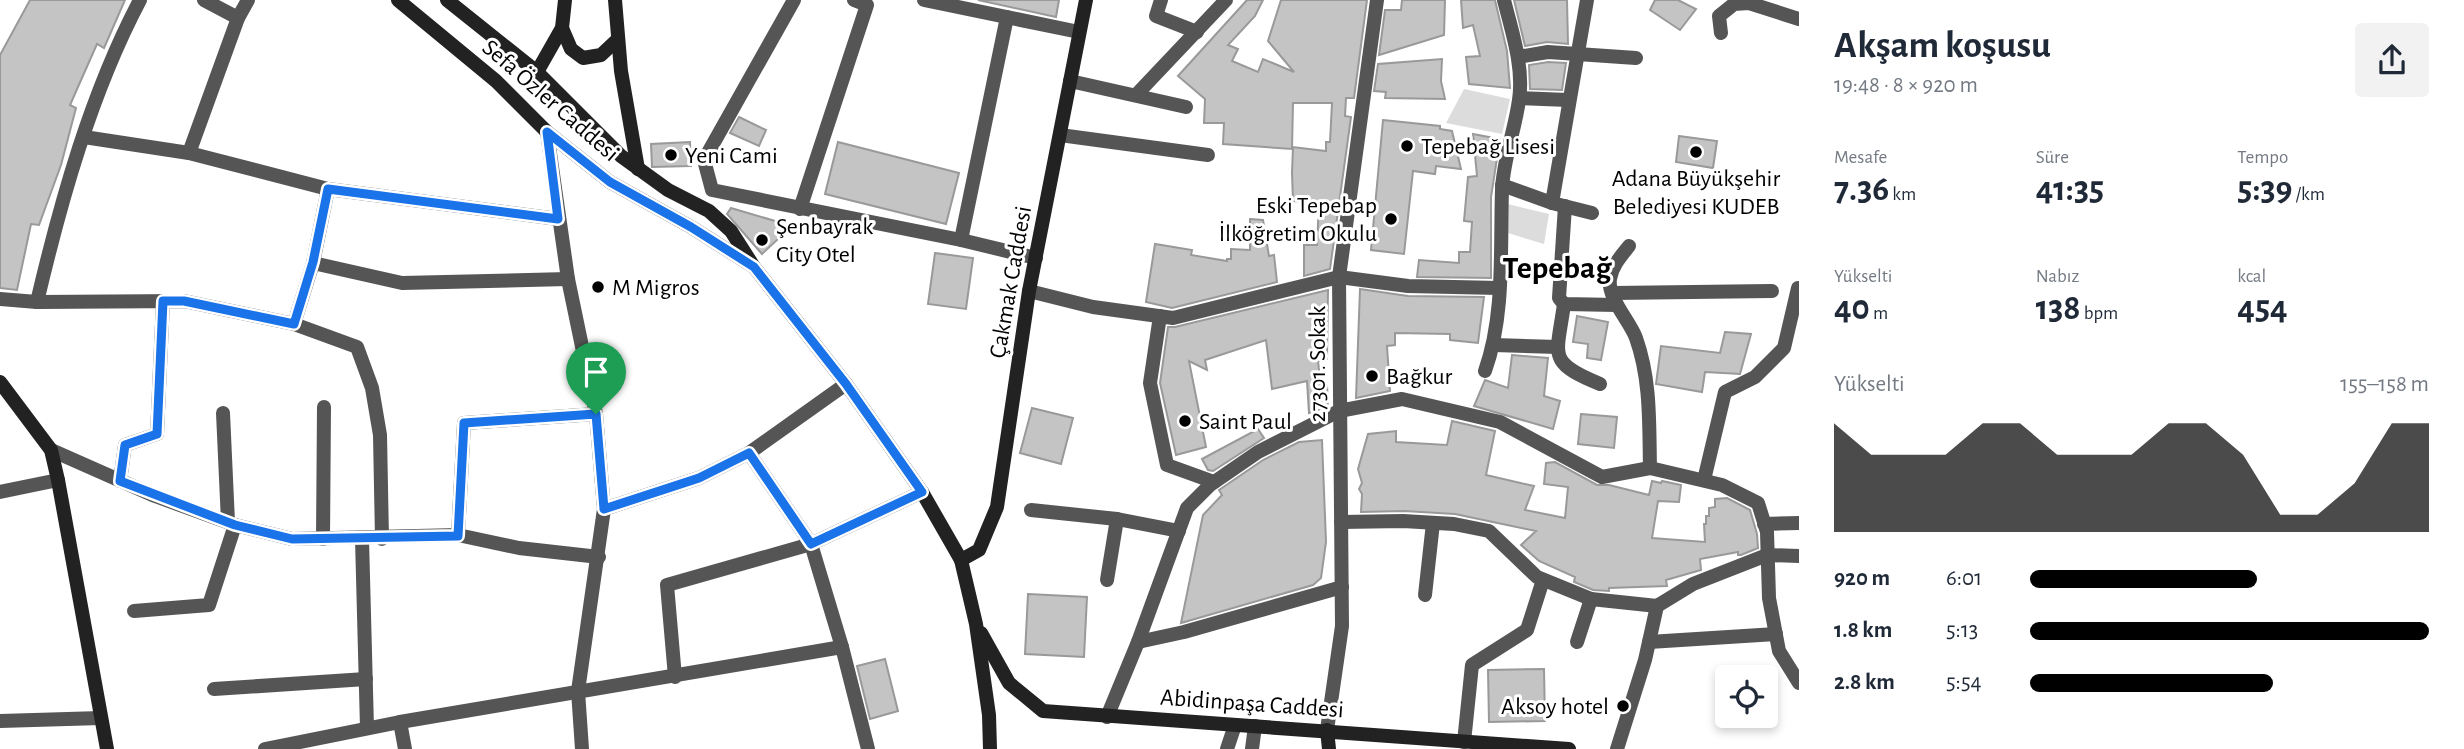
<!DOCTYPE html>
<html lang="tr">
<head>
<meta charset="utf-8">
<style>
  body { margin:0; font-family:"Alegreya Sans",sans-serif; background:#f2f2f3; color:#1f2937; height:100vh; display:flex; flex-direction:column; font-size:26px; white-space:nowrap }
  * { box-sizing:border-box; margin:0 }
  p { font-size:23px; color:#747a83 }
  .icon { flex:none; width:38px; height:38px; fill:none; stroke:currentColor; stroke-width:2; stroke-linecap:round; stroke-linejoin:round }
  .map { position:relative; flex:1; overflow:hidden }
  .drawer { display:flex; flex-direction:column; background:#fff; width:665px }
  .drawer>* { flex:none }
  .buttons { position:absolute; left:1715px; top:665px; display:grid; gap:14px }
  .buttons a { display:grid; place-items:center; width:63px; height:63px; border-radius:7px; background:#fff; box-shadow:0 4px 10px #0003; font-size:35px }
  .pin { position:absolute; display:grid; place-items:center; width:60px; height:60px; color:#fff; margin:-72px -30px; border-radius:50% 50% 50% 0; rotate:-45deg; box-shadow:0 0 7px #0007 }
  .pin .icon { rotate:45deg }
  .round { display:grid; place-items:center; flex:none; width:74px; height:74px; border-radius:7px; background:#f2f2f3 }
  .overview { display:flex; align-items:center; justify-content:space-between; height:119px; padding:0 35px }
  h1 { font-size:38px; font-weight:700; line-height:52px }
  .metrics { display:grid; grid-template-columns:repeat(3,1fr); gap:10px; height:119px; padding:7px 35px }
  .metrics div { display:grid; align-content:center }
  .metrics b { font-size:35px; font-weight:700 }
  .metrics small { font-size:19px; font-weight:400 }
  .metrics p { font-size:19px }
  .chart { height:196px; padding:14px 35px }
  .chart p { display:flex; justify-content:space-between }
  .chart svg { width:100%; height:126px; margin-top:7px; fill:#000; opacity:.7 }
  ul { padding:0 35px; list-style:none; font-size:23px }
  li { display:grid; grid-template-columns:112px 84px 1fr; align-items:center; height:52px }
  li i { height:18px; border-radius:9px; background:#000 }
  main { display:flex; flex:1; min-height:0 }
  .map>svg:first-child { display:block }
</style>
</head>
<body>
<main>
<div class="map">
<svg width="1799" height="749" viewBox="0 0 1799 749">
  <rect width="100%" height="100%" fill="#fff"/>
  <g fill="#dcdcdc">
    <path d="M1464 89 1510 99 1502 134 1446 123Z"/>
    <path d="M1508 204 1549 214 1544 244 1508 233Z"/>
  </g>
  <g fill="#c4c4c4" stroke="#999" stroke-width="2">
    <path d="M30 0H125L104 48 97 44 70 105 76 108 61 165 39 225 31 224 17 290 0 288V55Z"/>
    <path d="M978 0H1059L1056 17Z"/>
    <path d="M1247 0H1263L1255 16 1228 45 1238 49 1232 61 1258 72 1263 59 1294 72 1268 41 1281 0H1367L1354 98H1346L1345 116 1351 117 1330 269 1304 276V245H1317L1319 203 1293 201 1292 173 1293 147 1326 151V142H1330L1332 103H1293L1292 149 1223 144 1224 123H1204L1205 99 1178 76Z"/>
    <path d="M1402 0H1445L1444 35 1379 55 1385 10H1401Z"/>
    <path d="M1461 0H1495L1507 51 1510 88 1469 84 1466 57 1480 56 1473 25 1463 28Z"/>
    <path d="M1514 0H1567L1568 44 1547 42 1525 46Z"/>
    <path d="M1655 0H1678L1696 9 1680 30 1650 10Z"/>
    <path d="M1442 59 1441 81 1445 99 1385 98 1386 92 1374 91 1378 64Z"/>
    <path d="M1548 62 1566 63 1562 90 1530 89 1529 65Z"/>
    <path d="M739 117 766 130 759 146 730 133Z"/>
    <path d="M1383 120 1440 126V129L1452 131 1461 169 1436 166 1435 174 1413 171 1404 254 1371 250Z"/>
    <path d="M1473 134 1500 139 1491 197V278L1417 277 1419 260 1459 263V252H1470L1472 222 1464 221 1468 177 1477 176Z"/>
    <path d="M1679 136 1717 141 1713 168 1676 162Z"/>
    <path d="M690 142 691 166 652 167 651 144Z"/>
    <path d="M838 142 959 173 946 224 825 194Z"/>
    <path d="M731 208 792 226 762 254 727 214Z"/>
    <path d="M1250 219 1263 220 1269 256 1274 255 1277 282 1172 308 1146 302 1155 244 1192 250 1191 255 1227 261V259H1231V249L1250 250Z"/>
    <path d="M935 253 973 258 966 309 928 304Z"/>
    <path d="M1360 289 1408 296 1484 297 1478 343 1450 340V334L1395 333V345L1387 346 1390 391 1356 398Z"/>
    <path d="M1328 290 1327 359 1318 361 1321 386H1327L1328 403 1326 407 1309 413 1307 381 1272 389 1266 340 1205 360 1207 370 1189 361 1206 447 1176 455 1160 383 1168 327H1175Z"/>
    <path d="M1577 316 1608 322 1601 360 1587 358 1588 344 1573 342Z"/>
    <path d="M1725 332 1751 334 1740 374 1705 372 1702 392 1656 384 1661 346 1720 353Z"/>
    <path d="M1512 355 1548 358 1544 396 1560 401 1553 429 1474 406 1485 380 1508 388Z"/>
    <path d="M1032 408 1073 418 1061 464 1020 453Z"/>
    <path d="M1581 414 1617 417 1614 448 1578 444Z"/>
    <path d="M1452 421 1495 431 1486 475 1534 486 1525 510 1565 518 1568 487 1544 484 1546 463 1555 462 1597 485H1609L1649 495 1652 481 1661 483 1662 481 1681 485 1679 502 1658 501 1652 538 1705 542 1704 524H1706V516H1709V508L1715 507V499L1727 498 1750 510 1757 534 1758 548 1741 555H1738V552L1700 559 1701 570 1666 580 1667 586 1609 588V591L1593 590 1574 582 1575 577 1539 561 1521 545 1536 531 1455 514 1404 511 1361 512 1362 494 1359 489 1362 483 1358 469 1368 434 1396 431V442L1447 445Z"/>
    <path d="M1258 429 1264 438 1213 471 1208 470 1202 459Z"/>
    <path d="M1322 440 1326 542 1321 578 1313 585 1181 623 1203 515 1222 495 1219 490 1263 460 1299 442Z"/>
    <path d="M1028 594 1087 597 1084 657 1025 654Z"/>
    <path d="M885 659 898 711 870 719 857 666Z"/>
    <path d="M1544 669 1545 721 1489 722 1488 670Z"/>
  </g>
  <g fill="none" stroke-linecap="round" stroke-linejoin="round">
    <g stroke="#555" stroke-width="14">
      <path d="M204 0 238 18"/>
      <path d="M794 0 704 160 712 190 961 240 1036 258"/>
      <path d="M924 0 1079 32"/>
      <path d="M1161 0 1156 16 1197 32"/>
      <path d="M1721 33 1719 16 1734 4 1749 3 1799 19"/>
      <path d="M1518 57 1548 52 1636 58"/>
      <path d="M1070 81 1186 107"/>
      <path d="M1136 95 1226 0"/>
      <path d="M1520 98 1568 100"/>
      <path d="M547 132 568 279 596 414 604 509 578 691 582 749"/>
      <path d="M1060 135 1208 155"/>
      <path d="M84 137 189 153 328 189 558 219"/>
      <path d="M189 153 238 18 248 0"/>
      <path d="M1502 185 1552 203 1592 213"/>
      <path d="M1552 203 1587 0"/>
      <path d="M1565 206 1559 298 1564 304 1617 305"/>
      <path d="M800 209 867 5 854 0"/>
      <path d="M961 240 1007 17"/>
      <path d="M1629 246C1621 256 1612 266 1610 279 1607 298 1630 321 1636 338 1651 380 1649 424 1650 468L1722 485 1758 503 1767 532 1769 598 1779 651 1799 683"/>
      <path d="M313 263 402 283 568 279"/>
      <path d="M1029 291 1093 307 1173 318 1339 277 1408 286 1499 288"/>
      <path d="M1613 293 1772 291"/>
      <path d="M0 299 37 302 184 301 294 324 357 347 372 388 380 435 382 539"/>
      <path d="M37 302C61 200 91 93 140 0"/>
      <path d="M1564 304C1557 356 1546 362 1600 384"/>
      <path d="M1160 316 1150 383 1167 465 1214 482"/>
      <path d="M294 324 313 263 328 189"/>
      <path d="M1494 345 1558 347"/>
      <path d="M1485 371C1505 315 1500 250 1502 190 1503 160 1515 130 1519 100 1524 67 1512 32 1504 0"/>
      <path d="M223 413 228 522"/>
      <path d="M51 450 155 496 235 525 292 539 458 535 519 548 599 557"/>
      <path d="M749 453 811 544 842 647 868 749"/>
      <path d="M1704 480 1725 392 1755 377 1784 348 1798 288"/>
      <path d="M120 481 125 445 157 434 163 301"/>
      <path d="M0 492 58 480"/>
      <path d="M604 509 699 478 749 453 846 384"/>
      <path d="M1031 510 1117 519 1179 531"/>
      <path d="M1341 522 1403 521 1454 524 1489 531 1537 577 1591 599 1657 606 1693 584 1767 555 1799 556"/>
      <path d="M1764 524 1799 523"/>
      <path d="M458 535 464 423 596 414"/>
      <path d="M323 539 324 407"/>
      <path d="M362 539 367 728"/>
      <path d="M1107 580 1117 519"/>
      <path d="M1425 595 1433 523"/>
      <path d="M134 611 209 605 235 525"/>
      <path d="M1138 642 1184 632 1342 587"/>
      <path d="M1577 642 1591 599"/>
      <path d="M1649 642 1776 634"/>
      <path d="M675 677 667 585 811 544 922 492"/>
      <path d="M214 689 366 679"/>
      <path d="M1107 717 1138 642 1187 508 1210 485 1258 452 1339 411 1402 399 1500 422 1602 477 1650 468"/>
      <path d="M0 721 101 718"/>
      <path d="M400 722 405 749"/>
      <path d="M1327 730 1342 626 1339 277 1377 0"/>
      <path d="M1464 742 1472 665 1527 630 1543 580"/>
      <path d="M265 749 400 722 842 647"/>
      <path d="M1227 749 1235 725"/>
      <path d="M1252 749 1255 726"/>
      <path d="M1617 749 1645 660 1657 606"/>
    </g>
    <g stroke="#222" stroke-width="14">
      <path d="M398 0 496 81 547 132 610 182 691 227 751 265"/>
      <path d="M447 0 537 72 621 156 668 190 709 211 731 231 754 267 846 384 922 492 961 560 976 624 989 715 990 749"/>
      <path d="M615 0 621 71 638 169"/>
      <path d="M562 28 571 49 583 58 601 55 618 39"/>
      <path d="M537 72 562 28 565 0"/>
      <path d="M0 382 51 450 58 480 107 749"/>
      <path d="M961 560 979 550 997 507 1029 291 1086 0"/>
      <path d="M981 633 1009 683 1043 711 1569 749"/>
      <path d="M1327 730 1329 749"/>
    </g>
  </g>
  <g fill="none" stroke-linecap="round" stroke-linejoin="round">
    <defs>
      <path id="route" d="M547 132 610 182 691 227 754 267 846 384 922 492 811 544 749 453 699 478 604 509 596 414 464 423 458 536 292 539 235 525 120 481 125 445 157 434 163 301H184L294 324 313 262 328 189 558 219Z"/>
    </defs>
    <use href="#route" stroke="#fff" stroke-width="14"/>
    <use href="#route" stroke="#1a73e8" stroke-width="9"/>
  </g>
  <g fill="#000" stroke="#fff" stroke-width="2.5">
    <circle cx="1407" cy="146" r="7"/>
    <circle cx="1696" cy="152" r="7"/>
    <circle cx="671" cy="155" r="7"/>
    <circle cx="1391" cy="219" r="7"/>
    <circle cx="762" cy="240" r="7"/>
    <circle cx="598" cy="287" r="7"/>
    <circle cx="1372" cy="376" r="7"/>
    <circle cx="1185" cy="421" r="7"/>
    <circle cx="1623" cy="706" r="7"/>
  </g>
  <g text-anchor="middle" stroke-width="6" stroke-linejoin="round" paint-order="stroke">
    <g font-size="24" fill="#000" stroke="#fff">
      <text transform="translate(551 100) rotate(41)" y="8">Sefa Özler Caddesi</text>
      <text transform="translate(1010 282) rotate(-80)" y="8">Çakmak Caddesi</text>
      <text transform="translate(1317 364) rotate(-90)" y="8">27301. Sokak</text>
      <text transform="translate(1252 703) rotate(4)" y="8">Abidinpaşa Caddesi</text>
    </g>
    <g font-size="24" fill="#000" stroke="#fff" text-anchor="start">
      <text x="1421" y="154">Tepebağ Lisesi</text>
      <text x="685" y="163">Yeni Cami</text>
      <text x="1696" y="186" text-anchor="middle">Adana Büyükşehir<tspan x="1696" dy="28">Belediyesi KUDEB</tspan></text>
      <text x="1377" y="213" text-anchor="end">Eski Tepebap<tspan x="1377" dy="28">İlköğretim Okulu</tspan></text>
      <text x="776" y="234">Şenbayrak<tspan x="776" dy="28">City Otel</tspan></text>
      <text x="612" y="295">M Migros</text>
      <text x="1386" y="384">Bağkur</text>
      <text x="1199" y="429">Saint Paul</text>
      <text x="1609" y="714" text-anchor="end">Aksoy hotel</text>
    </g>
    <g font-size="32" font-weight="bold" fill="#000" stroke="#fff">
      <text x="1557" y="278">Tepebağ</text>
    </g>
  </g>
</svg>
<div class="buttons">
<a><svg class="icon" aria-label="locate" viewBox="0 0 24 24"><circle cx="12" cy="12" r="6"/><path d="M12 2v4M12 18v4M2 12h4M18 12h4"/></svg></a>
</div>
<div class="pin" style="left:596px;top:414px;background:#1e9e55"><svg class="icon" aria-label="arrive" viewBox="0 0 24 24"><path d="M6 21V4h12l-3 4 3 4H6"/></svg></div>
</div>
<section class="drawer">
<div class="overview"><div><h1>Akşam koşusu</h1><p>19:48 · 8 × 920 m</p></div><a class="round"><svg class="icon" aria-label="share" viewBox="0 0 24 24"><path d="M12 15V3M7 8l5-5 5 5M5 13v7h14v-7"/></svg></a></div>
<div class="metrics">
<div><p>Mesafe</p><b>7.36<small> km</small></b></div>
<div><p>Süre</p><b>41:35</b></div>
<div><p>Tempo</p><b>5:39<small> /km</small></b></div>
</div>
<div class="metrics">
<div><p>Yükselti</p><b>40<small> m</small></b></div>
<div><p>Nabız</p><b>138<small> bpm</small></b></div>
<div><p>kcal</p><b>454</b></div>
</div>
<div class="chart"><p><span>Yükselti</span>155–158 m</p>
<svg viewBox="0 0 160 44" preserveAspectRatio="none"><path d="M0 44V6L10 17L20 17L30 17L40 6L50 6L60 17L70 17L80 17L90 6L100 6L110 17L120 38L130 38L140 27L150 6L160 6V44z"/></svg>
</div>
<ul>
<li><b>920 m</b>6:01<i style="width:57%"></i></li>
<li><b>1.8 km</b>5:13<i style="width:100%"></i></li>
<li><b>2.8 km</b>5:54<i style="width:61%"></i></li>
</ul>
</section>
</main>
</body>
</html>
